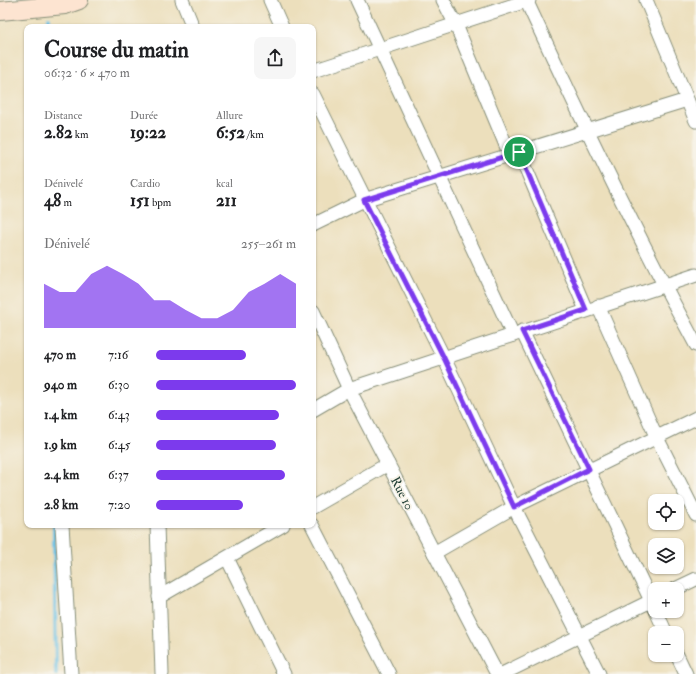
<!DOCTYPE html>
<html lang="fr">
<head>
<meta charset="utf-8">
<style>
  body { margin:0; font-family:"IM FELL Double Pica",serif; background:#f6f6f6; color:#202124; height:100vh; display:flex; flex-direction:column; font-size:15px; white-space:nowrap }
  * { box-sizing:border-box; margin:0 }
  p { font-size:13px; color:#757577 }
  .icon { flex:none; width:22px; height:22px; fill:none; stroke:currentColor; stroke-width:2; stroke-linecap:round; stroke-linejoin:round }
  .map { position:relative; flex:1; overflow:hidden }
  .sheet { position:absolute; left:24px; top:24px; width:292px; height:504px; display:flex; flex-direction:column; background:#fff; border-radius:8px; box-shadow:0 1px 3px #0004 }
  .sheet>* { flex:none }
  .fabs { position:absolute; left:648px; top:494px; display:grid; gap:8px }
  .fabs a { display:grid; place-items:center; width:36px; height:36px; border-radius:8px; background:#fff; box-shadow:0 1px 3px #0004; font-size:20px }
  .pin { position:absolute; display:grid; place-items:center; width:34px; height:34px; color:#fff; margin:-17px; border:2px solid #fff; border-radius:50%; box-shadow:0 1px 4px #0007 }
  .round { display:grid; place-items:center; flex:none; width:42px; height:42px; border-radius:8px; background:#f6f6f6 }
  .summary { display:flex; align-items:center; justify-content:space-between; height:68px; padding:0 20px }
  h1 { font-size:22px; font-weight:700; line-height:30px }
  .figures { display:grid; grid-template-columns:repeat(3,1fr); gap:6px; height:68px; padding:4px 20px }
  .figures div { display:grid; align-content:center }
  .figures b { font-size:17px; font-weight:700 }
  .figures small { font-size:11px; font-weight:400 }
  .figures p { font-size:11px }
  .chart { height:112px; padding:8px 20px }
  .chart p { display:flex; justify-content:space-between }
  .chart svg { width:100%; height:72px; margin-top:4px; fill:#7c3aed; opacity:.7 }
  ul { padding:0 20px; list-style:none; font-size:13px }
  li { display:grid; grid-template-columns:64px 48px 1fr; align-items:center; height:30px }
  li i { height:10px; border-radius:5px; background:#7c3aed }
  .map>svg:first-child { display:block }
</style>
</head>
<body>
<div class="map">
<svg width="696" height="674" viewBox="0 0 696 674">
  <rect width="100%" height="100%" fill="#f7f3e8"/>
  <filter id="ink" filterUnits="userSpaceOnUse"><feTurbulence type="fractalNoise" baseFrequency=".025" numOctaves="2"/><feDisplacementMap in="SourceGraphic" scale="8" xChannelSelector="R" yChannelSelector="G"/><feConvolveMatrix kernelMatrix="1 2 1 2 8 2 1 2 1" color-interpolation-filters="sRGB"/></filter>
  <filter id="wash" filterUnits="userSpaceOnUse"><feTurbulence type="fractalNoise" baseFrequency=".012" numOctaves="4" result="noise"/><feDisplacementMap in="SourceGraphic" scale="16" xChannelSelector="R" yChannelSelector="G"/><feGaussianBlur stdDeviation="0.9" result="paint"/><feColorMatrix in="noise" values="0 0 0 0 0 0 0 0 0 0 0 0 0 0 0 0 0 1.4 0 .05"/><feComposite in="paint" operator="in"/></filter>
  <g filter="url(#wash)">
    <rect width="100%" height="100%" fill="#ecdfbc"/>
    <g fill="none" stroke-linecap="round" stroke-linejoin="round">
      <g stroke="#6ac2e7" stroke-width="4">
        <path d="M49 18V27"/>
        <path d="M54 525 56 674"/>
      </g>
    </g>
  </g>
  <g filter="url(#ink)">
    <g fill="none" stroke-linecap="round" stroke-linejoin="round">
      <defs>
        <g id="street">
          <path d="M182 0 193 27"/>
          <path d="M270 0 282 27"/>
          <path d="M357 0 513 335"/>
          <path d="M443 0 456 25 510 155"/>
          <path d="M526 0C580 116 635 232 696 345"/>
          <path d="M646 0 696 121"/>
          <path d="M313 71 529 0"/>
          <path d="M313 94 444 358 514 507 599 674"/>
          <path d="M519 152 586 310"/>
          <path d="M313 225 364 200 687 100"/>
          <path d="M598 306 656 436 696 515"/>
          <path d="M313 311 349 389 497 674"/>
          <path d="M522 331 655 609"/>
          <path d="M313 410 349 389 696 275"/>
          <path d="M313 507 388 464"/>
          <path d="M62 525 71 674"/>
          <path d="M157 525 162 674"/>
          <path d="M312 525 389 674"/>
          <path d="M434 553 514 507 696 418"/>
          <path d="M227 558 284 674"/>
          <path d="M675 589 696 579"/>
          <path d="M159 597 283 525"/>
          <path d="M656 611 666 633"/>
          <path d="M677 655 686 674"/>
          <path d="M502 674 655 599"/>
        </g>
        <path id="secondary" d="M0 11 65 5 79 0"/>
      </defs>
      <use href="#street" stroke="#868e78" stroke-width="15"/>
      <use href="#secondary" stroke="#868e78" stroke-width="20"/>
      <use href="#street" stroke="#fff" stroke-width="13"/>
      <use href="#secondary" stroke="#fde4d1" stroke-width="18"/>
    </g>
  </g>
  <g fill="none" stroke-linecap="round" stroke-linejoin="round" filter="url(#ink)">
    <defs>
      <path id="route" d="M519 152 586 310 522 331 589 469 514 507 444 358 364 200Z"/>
    </defs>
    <use href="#route" stroke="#fff" stroke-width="8"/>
    <use href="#route" stroke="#7c3aed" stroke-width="5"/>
  </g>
  <g text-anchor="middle" stroke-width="3.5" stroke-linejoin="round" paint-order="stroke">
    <g font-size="13" fill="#1f3d34" stroke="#f7f3e8">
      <text transform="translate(403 493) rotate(63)" y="5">Rue 10</text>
    </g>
  </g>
</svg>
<div class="fabs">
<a><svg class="icon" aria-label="locate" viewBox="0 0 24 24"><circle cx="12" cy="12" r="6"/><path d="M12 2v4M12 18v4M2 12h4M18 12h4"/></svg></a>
<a><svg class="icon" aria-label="layers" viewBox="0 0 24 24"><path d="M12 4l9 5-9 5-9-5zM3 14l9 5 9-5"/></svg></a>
<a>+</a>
<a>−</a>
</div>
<div class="pin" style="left:519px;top:152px;background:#1e9e55"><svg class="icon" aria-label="arrive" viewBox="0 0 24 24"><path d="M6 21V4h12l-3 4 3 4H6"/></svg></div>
<section class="sheet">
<div class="summary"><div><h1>Course du matin</h1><p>06:32 · 6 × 470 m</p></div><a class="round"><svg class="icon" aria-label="share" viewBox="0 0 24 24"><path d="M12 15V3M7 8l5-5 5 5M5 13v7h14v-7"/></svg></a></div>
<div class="figures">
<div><p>Distance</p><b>2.82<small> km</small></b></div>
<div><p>Durée</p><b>19:22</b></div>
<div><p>Allure</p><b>6:52<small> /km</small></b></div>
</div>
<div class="figures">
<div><p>Dénivelé</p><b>48<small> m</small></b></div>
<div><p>Cardio</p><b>151<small> bpm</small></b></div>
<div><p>kcal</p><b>211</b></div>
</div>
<div class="chart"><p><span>Dénivelé</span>255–261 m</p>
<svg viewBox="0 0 160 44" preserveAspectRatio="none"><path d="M0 44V17L10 22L20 22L30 11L40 6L50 11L60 17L70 27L80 27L90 33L100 38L110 38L120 33L130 22L140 17L150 11L160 17V44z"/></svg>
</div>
<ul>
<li><b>470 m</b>7:16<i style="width:64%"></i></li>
<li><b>940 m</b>6:30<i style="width:100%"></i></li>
<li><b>1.4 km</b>6:43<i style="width:88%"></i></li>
<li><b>1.9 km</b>6:45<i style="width:86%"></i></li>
<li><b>2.4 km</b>6:37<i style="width:92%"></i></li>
<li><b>2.8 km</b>7:20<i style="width:62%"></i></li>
</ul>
</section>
</div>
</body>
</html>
